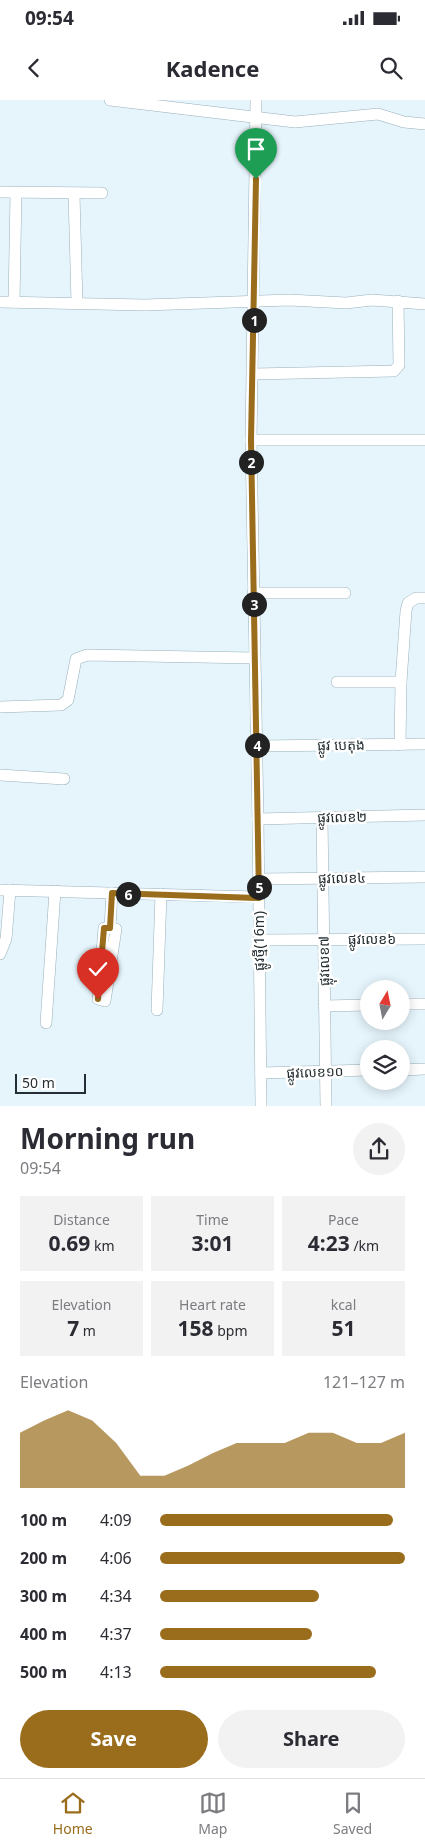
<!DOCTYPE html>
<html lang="en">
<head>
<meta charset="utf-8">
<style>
  body { margin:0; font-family:"Noto Sans","Noto Sans Khmer",sans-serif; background:#f2f2f3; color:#2b2b33; height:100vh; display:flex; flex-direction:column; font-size:19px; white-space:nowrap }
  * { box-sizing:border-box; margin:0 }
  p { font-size:16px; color:#7c7c81 }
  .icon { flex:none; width:28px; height:28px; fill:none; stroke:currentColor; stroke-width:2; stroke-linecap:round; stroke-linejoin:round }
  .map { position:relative; height:1006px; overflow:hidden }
  .details { display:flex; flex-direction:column; background:#fff; flex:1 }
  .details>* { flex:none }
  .needle { width:32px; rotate:10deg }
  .tools { position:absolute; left:360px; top:880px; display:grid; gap:10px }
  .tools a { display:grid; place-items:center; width:50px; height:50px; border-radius:50%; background:#fff; box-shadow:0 2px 12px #0003; font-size:25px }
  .scale { position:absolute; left:15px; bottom:12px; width:71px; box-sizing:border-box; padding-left:5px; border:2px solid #252f33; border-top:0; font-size:14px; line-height:18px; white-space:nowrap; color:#252f33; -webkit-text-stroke:4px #fff; paint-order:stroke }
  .pin { position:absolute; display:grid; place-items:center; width:42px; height:42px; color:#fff; margin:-51px -21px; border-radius:50% 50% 50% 0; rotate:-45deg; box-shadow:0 0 5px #0007 }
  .pin .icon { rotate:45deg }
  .km { position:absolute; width:25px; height:25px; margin:-12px; border-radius:50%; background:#222; color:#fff; font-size:14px; line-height:25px; text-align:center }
  .round { display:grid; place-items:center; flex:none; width:52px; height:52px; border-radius:26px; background:#f2f2f3 }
  .head { display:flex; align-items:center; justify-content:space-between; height:85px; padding:0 20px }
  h1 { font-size:28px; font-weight:700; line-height:38px }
  .stats { display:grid; grid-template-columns:repeat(3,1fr); gap:8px; height:85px; padding:5px 20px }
  .stats div { display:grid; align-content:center; border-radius:0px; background:#f2f2f3; text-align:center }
  .stats b { font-size:21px; font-weight:700 }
  .stats small { font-size:14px; font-weight:400 }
  .stats p { font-size:14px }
  .chart { height:140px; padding:10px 20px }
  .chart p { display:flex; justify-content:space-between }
  .chart svg { width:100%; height:90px; margin-top:5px; fill:#996d1c; opacity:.7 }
  .action { display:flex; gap:10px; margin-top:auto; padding:10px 20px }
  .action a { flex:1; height:58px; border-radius:30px; background:#996d1c; color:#fff; font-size:20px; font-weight:700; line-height:58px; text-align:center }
  .action a+a { background:#f2f2f3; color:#2b2b33 }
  ul { padding:0 20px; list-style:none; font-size:16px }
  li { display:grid; grid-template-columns:80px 60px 1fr; align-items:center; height:38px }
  li i { height:12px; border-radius:6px; background:#996d1c }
  .status { display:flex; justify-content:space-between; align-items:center; height:35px; padding:0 25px; background:#fff; direction:ltr }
  .status svg { height:14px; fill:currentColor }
  header { display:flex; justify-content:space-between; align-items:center; height:65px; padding:0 20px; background:#fff; font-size:22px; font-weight:700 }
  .tab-bar { display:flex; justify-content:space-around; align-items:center; height:70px; border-top:1px solid #e1e1e2; background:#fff; font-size:14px; color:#7c7c81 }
  .tab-bar a { display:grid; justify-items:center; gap:2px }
  .tab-bar .on { color:#996d1c }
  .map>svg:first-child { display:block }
</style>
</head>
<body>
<div class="status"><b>09:54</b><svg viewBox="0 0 49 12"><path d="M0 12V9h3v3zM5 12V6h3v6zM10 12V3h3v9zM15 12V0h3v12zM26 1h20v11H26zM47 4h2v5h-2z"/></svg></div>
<header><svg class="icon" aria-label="back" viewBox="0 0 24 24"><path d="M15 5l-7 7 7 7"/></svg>Kadence<svg class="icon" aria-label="search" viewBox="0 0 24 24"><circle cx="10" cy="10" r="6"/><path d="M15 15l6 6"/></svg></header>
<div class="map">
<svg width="425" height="1006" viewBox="0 0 425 1006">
  <rect width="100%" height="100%" fill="#e6f5fc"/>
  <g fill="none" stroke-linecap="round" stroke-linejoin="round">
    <defs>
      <g id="minor">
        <path d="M110 0 295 22 378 14 404 22 425 24"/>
        <path d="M256 0 251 340 258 719 261 1006"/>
        <path d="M0 92 102 93"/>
        <path d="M74 94 77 203"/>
        <path d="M0 202 145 205 289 200 346 203 372 200 425 204"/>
        <path d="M14 202 16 93"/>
        <path d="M253 274 394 271 399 265 398 201"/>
        <path d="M251 340H425"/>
        <path d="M253 493H345"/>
        <path d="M337 582H401"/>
        <path d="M0 607 61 605 68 600 76 559 87 555 254 558"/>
        <path d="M400 645 401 582 406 511 408 503 416 498H425"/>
        <path d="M257 646 425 644"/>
        <path d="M0 675 64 679"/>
        <path d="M322 717 326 1006"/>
        <path d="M258 719 425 715"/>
        <path d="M259 779 425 777"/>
        <path d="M0 790 259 797"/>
        <path d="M110 827 112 793"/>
        <path d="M104 828 116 829 105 901 98 899Z"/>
        <path d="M259 840 425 839"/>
        <path d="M0 854 6 839 10 790"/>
        <path d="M401 904H425"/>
        <path d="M324 906 369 905"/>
        <path d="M157 910 161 794"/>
        <path d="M46 923 55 791"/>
        <path d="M401 970 425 969"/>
        <path d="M261 973 369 970"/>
      </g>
    </defs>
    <use href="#minor" stroke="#98b0bb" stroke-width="12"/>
    <use href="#minor" stroke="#fff" stroke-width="11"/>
  </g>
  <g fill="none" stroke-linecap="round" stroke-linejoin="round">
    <defs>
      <path id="route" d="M98 899 104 828H110L112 793 259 798 251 340 256 79"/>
    </defs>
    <use href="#route" stroke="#fff" stroke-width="10"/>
    <use href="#route" stroke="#996d1c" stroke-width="6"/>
  </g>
  <g text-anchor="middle" stroke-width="5" stroke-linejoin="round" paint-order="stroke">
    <g font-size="14" fill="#252f33" stroke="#fff">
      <text transform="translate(341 645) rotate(-1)" y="5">ផ្លូវ បេតុង</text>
      <text transform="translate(342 717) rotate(-1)" y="5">ផ្លូវលេខ២</text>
      <text transform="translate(342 778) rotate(-1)" y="5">ផ្លូវលេខ៤</text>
      <text x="372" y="844">ផ្លូវលេខ៦</text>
      <text transform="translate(259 841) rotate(-90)" y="5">ផ្លូវថ្មី(16m)</text>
      <text transform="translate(324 861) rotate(-91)" y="5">ផ្លុវលេខ៧</text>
      <text transform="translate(315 972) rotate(-2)" y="5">ផ្លូវលេខ១០</text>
    </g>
  </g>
</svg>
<div class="tools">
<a><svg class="needle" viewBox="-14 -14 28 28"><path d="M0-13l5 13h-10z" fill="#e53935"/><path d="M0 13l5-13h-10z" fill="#7c7c81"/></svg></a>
<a><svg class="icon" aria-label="layers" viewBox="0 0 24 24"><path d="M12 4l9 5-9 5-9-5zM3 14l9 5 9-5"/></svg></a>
</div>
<div class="scale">50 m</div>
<div class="pin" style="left:256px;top:79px;background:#1e9e55"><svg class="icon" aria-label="arrive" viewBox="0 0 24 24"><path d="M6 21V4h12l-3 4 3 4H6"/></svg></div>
<div class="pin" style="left:98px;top:899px;background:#d93025"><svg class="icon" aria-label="check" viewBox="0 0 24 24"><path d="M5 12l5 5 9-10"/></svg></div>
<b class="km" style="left:254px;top:220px">1</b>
<b class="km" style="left:251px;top:362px">2</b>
<b class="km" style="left:254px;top:504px">3</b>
<b class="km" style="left:257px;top:645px">4</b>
<b class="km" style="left:259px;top:787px">5</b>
<b class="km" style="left:128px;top:794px">6</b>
</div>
<section class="details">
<div class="head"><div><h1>Morning run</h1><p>09:54</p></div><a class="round"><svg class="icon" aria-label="share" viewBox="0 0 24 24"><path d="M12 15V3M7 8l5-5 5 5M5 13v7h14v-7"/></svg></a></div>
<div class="stats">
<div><p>Distance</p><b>0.69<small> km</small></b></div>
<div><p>Time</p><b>3:01</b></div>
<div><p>Pace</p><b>4:23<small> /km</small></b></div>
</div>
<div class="stats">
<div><p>Elevation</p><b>7<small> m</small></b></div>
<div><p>Heart rate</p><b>158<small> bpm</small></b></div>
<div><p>kcal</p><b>51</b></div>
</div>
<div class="chart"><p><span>Elevation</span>121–127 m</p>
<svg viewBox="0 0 160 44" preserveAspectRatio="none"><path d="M0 44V17L10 11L20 6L30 11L40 22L50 38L60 38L70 33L80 27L90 22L100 22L110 22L120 17L130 17L140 22L150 22L160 17V44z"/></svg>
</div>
<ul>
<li><b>100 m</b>4:09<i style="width:95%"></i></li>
<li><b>200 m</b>4:06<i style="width:100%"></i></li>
<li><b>300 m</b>4:34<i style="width:65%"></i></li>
<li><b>400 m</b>4:37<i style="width:62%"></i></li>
<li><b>500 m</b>4:13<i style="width:88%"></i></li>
</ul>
<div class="action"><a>Save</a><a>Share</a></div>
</section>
<nav class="tab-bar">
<a class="on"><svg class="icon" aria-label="home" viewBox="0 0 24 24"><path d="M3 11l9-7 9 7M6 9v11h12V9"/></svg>Home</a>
<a><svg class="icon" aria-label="map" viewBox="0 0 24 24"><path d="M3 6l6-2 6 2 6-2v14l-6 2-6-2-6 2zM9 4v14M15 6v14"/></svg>Map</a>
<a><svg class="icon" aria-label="saved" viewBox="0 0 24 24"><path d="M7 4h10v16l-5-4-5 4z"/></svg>Saved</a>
</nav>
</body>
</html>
